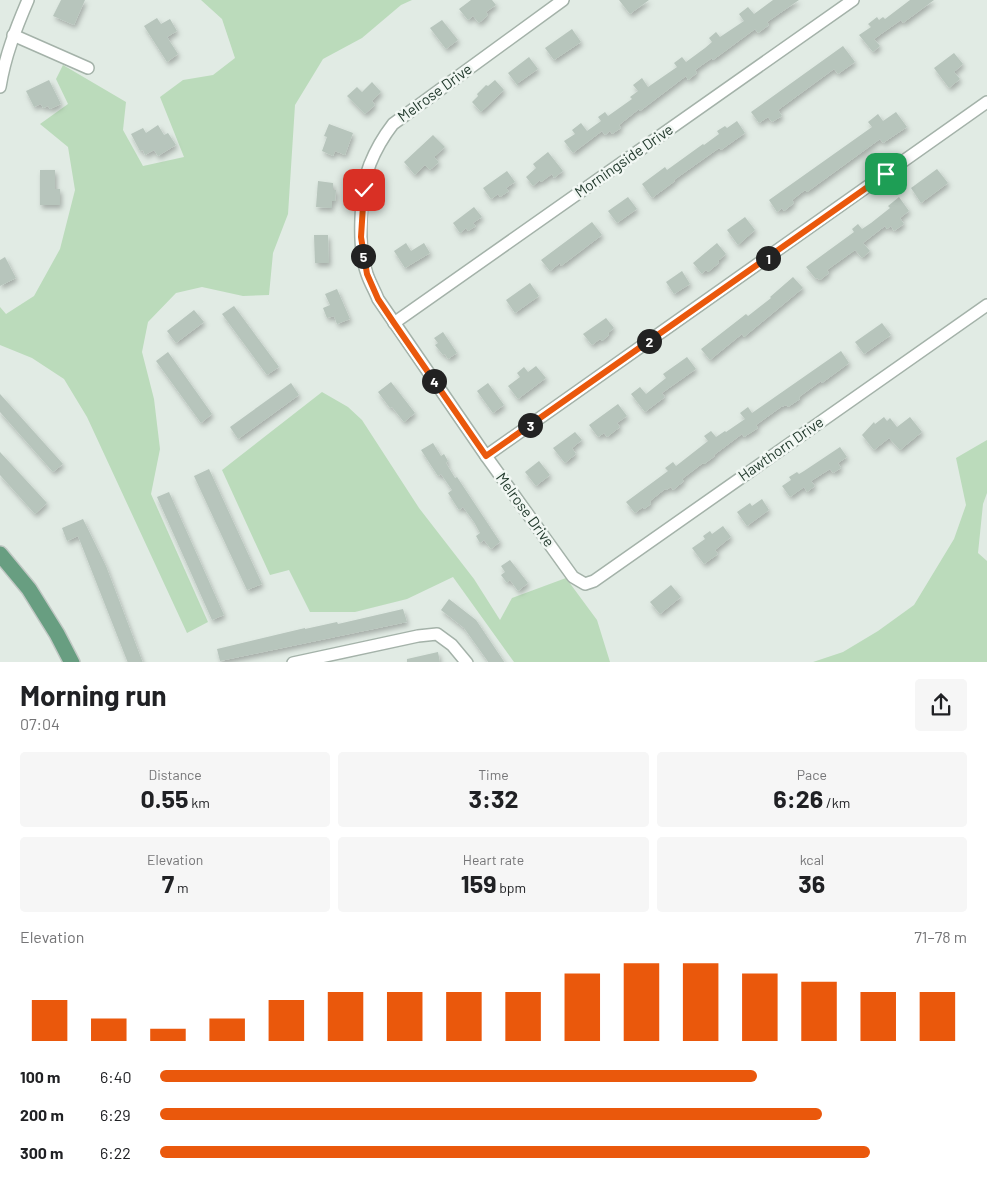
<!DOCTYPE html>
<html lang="en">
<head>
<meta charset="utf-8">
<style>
  body { margin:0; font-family:Barlow,sans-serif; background:#f6f6f6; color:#202124; height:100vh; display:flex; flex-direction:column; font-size:19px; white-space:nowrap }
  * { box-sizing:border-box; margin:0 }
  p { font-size:16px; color:#757577 }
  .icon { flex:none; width:28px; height:28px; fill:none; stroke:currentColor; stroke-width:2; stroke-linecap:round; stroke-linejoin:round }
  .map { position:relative; height:662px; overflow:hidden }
  .panel { display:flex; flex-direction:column; background:#fff; flex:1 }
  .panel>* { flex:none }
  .pin { position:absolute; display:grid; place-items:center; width:42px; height:42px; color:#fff; margin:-21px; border-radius:10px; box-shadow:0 2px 8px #0006 }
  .km { position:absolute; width:25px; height:25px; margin:-12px; border-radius:50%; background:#222; color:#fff; font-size:14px; line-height:25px; text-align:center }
  .round { display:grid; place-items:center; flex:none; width:52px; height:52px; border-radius:5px; background:#f6f6f6 }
  .overview { display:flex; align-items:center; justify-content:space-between; height:85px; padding:0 20px }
  h1 { font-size:28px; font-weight:700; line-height:38px }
  .stats { display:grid; grid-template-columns:repeat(3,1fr); gap:8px; height:85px; padding:5px 20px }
  .stats div { display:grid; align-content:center; border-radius:5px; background:#f6f6f6; text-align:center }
  .stats b { font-size:25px; font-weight:700 }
  .stats small { font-size:14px; font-weight:400 }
  .stats p { font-size:14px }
  .chart { height:140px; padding:10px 20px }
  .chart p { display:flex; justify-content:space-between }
  .chart svg { width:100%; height:90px; margin-top:5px; stroke:#ea580c; stroke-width:6 }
  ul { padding:0 20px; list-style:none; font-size:16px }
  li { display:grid; grid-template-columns:80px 60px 1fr; align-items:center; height:38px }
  li i { height:12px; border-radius:6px; background:#ea580c }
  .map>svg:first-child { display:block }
</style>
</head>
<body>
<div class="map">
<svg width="987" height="663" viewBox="0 0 987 663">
  <defs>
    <filter id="shadow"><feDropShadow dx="2" dy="3.5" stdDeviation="2.5" flood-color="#0004"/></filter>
  </defs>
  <rect width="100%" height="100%" fill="#e1ebe4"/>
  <g fill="#bbdbbb">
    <path d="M201 0H412L401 5 362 38 323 59 295 105 288 214 273 253 269 295 243 296 202 287 176 293 148 322 142 352 154 399 160 449 151 494 208 622 187 633 87 417 64 379 32 358 0 345V307L6 314 34 296 60 249 75 190 68 147 40 124 68 104 56 79 63 65 126 102 123 130 143 166 184 157 160 97 183 80 213 75 235 58 222 19Z"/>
    <path d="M322 392 348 407 362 420 419 508 474 579 500 620 512 598 566 578 597 620 610 662H514L453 577 407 599 355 612H310L289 570 270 575 222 470Z"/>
    <path d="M987 440V493L983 504 978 553 987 561V662H813L843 652 878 631 914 605 954 539 966 505 956 458Z"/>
  </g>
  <g fill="#b7c5bc" filter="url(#shadow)">
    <path d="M61 0H85L74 25 53 16Z"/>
    <path d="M471 0H492L496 5 486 12 488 15 479 23 473 16 468 20 459 9Z"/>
    <path d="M619 0H649L630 14Z"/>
    <path d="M773 0H799L767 22 769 25 758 33 755 29 713 60 712 58 695 70 697 73 688 80 686 76 640 111 639 109 619 125 621 128 612 134 610 131 605 135 602 131 573 153 564 141 575 134 572 130 581 123 587 131 601 121 598 117 605 112 608 116 632 99 630 97 638 91 633 85 642 78 648 87 677 67 674 63 682 57 686 62 705 48 712 42 709 38 716 32 720 37 744 21 739 14 748 7 754 14Z"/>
    <path d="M910 0H934L903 23 901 20 874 39 880 46 873 52 859 35 871 27 868 24 877 17 879 20 883 17 885 19Z"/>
    <path d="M157 18 161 24 170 19 177 31 167 37 178 54 167 62 144 26Z"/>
    <path d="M442 20 458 40 446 49 430 28Z"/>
    <path d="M572 29 581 42 554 60 545 48Z"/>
    <path d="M843 46 855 62 838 74 834 69 778 110 782 116 772 122 768 117 759 123 751 112Z"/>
    <path d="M954 53 963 64 954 72 960 79 949 88 934 68Z"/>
    <path d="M529 57 538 69 518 83V86L508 73Z"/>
    <path d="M49 80 61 104 50 109 48 106 43 108 41 104 34 107 26 91Z"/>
    <path d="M495 80 504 90 481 112 472 102 478 96 477 94 486 85 488 86Z"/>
    <path d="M372 82 381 92 372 101 375 105 365 114 347 96 357 87 362 92Z"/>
    <path d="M896 112 907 127 883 143 880 139 807 192 805 190 792 200 794 203 784 211 782 208 777 212 769 200 872 127 868 122 878 114 883 121Z"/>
    <path d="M737 121 745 133 721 150 719 148 674 180 675 181 652 198 642 184 665 167 667 170 703 144 704 145 719 134 717 131 725 126 727 128Z"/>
    <path d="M329 124 353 133 345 155 335 151 333 156 322 151 327 137 324 136Z"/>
    <path d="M158 125 164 135 168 133 176 145 158 156 154 150 145 155 143 150 140 151 131 134 143 128 146 133Z"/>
    <path d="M433 135 445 147 434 157 439 162 430 170 425 165 415 175 404 162Z"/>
    <path d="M548 152 563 171 554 178 552 174 541 182 540 180 533 186 526 177 536 168 533 164Z"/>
    <path d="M937 169 948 183 921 203 911 188Z"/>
    <path d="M40 170H55V189H60V205H40Z"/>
    <path d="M507 171 515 182 506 188 509 191 500 197 498 194 491 199 483 188Z"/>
    <path d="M318 181 333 183V190H336L335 201H332V208L316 207Z"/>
    <path d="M628 197 637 209 617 223 608 211Z"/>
    <path d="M899 197 909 211 900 218 904 224 894 231 891 226 887 229 885 226 863 243 870 251 862 258 855 250 827 270 829 273 820 280 817 278 816 279 806 267 854 232 852 229 858 224 862 229 871 223 890 208 888 206Z"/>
    <path d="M474 207 482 217 473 223 476 226 468 231 466 228 460 233 453 223Z"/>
    <path d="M745 217 755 230 738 245 727 230Z"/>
    <path d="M592 222 602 235 561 266 560 263 550 271 541 260Z"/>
    <path d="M314 235H328L329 263H315Z"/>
    <path d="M406 243 411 251 424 243 430 253 405 268 394 251Z"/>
    <path d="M717 243 726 254 718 261 719 263 708 272 706 270 702 274 693 263Z"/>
    <path d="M5 257 16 278 0 286V260Z"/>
    <path d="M682 271 690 284 674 294 666 282Z"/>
    <path d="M793 277 803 288 744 337 742 334 710 360 701 349 746 314 748 316 771 298 770 297Z"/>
    <path d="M530 283 539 296 515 313 506 300Z"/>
    <path d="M337 289 350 319 337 324 334 316 327 318 323 308 330 305 325 294Z"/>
    <path d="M234 306 279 367 267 375 222 314Z"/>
    <path d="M194 310 204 322 176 343 167 331Z"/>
    <path d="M606 318 614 328 608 333 609 335 602 341 600 339 592 345 583 334Z"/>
    <path d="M882 323 891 335 864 354 855 342Z"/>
    <path d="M443 332 457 353 448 359 445 354 443 355 435 345 438 343 434 338Z"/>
    <path d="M841 351 849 363 822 383 821 381 799 397 800 399 788 407 787 405 781 407 756 425 758 428 744 437 742 434 714 455 715 456 704 464 703 463 682 479 684 481 673 490 671 487 666 490 665 489 650 501 651 504 644 509 643 507 635 513 626 502 668 471 665 468 673 462 676 466 708 441 704 436 711 431 716 437 725 431 726 432 745 419 740 413 748 407 752 413Z"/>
    <path d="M168 352 212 414 201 423 156 361Z"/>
    <path d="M687 357 696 369 662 393 665 397 645 412 631 394 640 387 646 394 666 378 663 374Z"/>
    <path d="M536 366 546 378 518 399 508 386 520 377 517 373 524 367 528 372Z"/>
    <path d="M391 382 415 413 404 422 392 407 390 408 378 392Z"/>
    <path d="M291 383 299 395 238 439 230 427Z"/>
    <path d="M488 383 504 405 493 413 477 391Z"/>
    <path d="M0 394 63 464 53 472 0 412Z"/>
    <path d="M618 404 627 416 617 423 620 427 607 437 604 433 598 437 589 425Z"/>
    <path d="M884 417 887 421 890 418 897 427 910 417 922 432 900 450 889 438 874 450 862 435 874 422 875 424Z"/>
    <path d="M575 432 582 440 572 448 576 454 565 463 553 448Z"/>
    <path d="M433 443 441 456 444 454 448 461 446 463 455 478 457 477 500 542 491 549 484 540 480 543 476 536 480 533 474 522 463 507 459 510 448 493 452 490 441 474 438 476 421 450Z"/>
    <path d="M840 447 847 457 838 463 841 468 833 473 830 469 811 481 815 486 807 492 804 487 790 497 782 486 791 480 789 477 797 472 799 474 804 471Z"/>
    <path d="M0 452 47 503 35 514 0 475Z"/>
    <path d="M539 461 550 475 536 486 525 472Z"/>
    <path d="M209 469 262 584 247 590 194 476Z"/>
    <path d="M169 492 224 615 212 620 157 497Z"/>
    <path d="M762 499 769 510 747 526 737 512 750 503 752 506Z"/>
    <path d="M83 519 106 566 143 663H128L78 536 67 541 62 528Z"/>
    <path d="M723 526 731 537 715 550 718 554 704 564 692 548 705 539 703 536 710 531 712 534Z"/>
    <path d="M510 560 528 583 518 591 510 580 507 583 501 575 505 572 501 566Z"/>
    <path d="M671 585 681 597 660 614 650 602Z"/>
    <path d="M449 599 476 620 505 663H489L464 628 441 610Z"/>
    <path d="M403 609 407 622 220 661 217 649 305 628V629L337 622 338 624Z"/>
    <path d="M438 652 440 663H407V659Z"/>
  </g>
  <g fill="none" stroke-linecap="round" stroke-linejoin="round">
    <defs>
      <g id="minor">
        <path d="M563 0 393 124C383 137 376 149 370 164 360 191 357 247 367 274 370 283 375 291 378 299L486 456 573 577 585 584 594 581 987 305"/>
        <path d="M13 35 88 68"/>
        <path d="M0 87C5 56 16 28 28 0"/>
        <path d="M394 323 853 0"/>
        <path d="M486 456 987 102"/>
        <path d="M293 663 418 636 437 634 452 645 467 663"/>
      </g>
      <path id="major" d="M0 554 29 589 57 634 72 663"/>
    </defs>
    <use href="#minor" stroke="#a4b2a9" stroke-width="14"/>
    <use href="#major" stroke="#c1c8c4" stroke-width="18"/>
    <use href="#minor" stroke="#fff" stroke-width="11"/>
    <use href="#major" stroke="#689e81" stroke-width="15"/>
  </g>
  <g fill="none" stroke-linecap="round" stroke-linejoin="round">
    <defs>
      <path id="route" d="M364 190 361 237 367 274 378 299 394 323 486 456 886 174"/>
    </defs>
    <use href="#route" stroke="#fff" stroke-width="10"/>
    <use href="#route" stroke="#ea580c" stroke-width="6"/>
  </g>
  <g text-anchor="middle" stroke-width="5" stroke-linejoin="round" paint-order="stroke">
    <g font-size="15" fill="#223a2d" stroke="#f1f7f3">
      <text transform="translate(435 93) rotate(-36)" y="5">Melrose Drive</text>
      <text transform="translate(624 161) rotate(-35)" y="5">Morningside Drive</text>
      <text transform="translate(781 449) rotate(-35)" y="5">Hawthorn Drive</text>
      <text transform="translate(525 510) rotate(54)" y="5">Melrose Drive</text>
    </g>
  </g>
</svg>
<div class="pin" style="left:886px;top:174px;background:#1e9e55"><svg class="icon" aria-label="arrive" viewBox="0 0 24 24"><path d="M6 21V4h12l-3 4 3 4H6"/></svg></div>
<div class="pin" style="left:364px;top:190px;background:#d93025"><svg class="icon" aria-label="check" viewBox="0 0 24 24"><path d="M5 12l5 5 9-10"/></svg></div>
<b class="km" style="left:768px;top:258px">1</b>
<b class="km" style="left:649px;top:341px">2</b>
<b class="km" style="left:530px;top:425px">3</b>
<b class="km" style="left:434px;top:381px">4</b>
<b class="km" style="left:363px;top:256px">5</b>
</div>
<section class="panel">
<div class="overview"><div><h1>Morning run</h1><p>07:04</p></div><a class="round"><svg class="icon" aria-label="share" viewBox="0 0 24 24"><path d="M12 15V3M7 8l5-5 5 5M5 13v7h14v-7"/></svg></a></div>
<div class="stats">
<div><p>Distance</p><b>0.55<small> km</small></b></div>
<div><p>Time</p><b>3:32</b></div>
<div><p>Pace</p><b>6:26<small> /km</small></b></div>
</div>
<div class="stats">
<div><p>Elevation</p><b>7<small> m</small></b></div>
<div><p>Heart rate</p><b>159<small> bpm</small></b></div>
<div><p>kcal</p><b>36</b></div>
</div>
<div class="chart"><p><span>Elevation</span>71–78 m</p>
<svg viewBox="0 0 160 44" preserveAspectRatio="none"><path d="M5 44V24M15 44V33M25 44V38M35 44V33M45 44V24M55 44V20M65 44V20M75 44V20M85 44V20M95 44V11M105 44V6M115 44V6M125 44V11M135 44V15M145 44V20M155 44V20"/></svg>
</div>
<ul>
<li><b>100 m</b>6:40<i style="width:74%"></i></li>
<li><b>200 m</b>6:29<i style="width:82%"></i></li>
<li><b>300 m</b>6:22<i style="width:88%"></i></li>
</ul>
</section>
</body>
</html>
